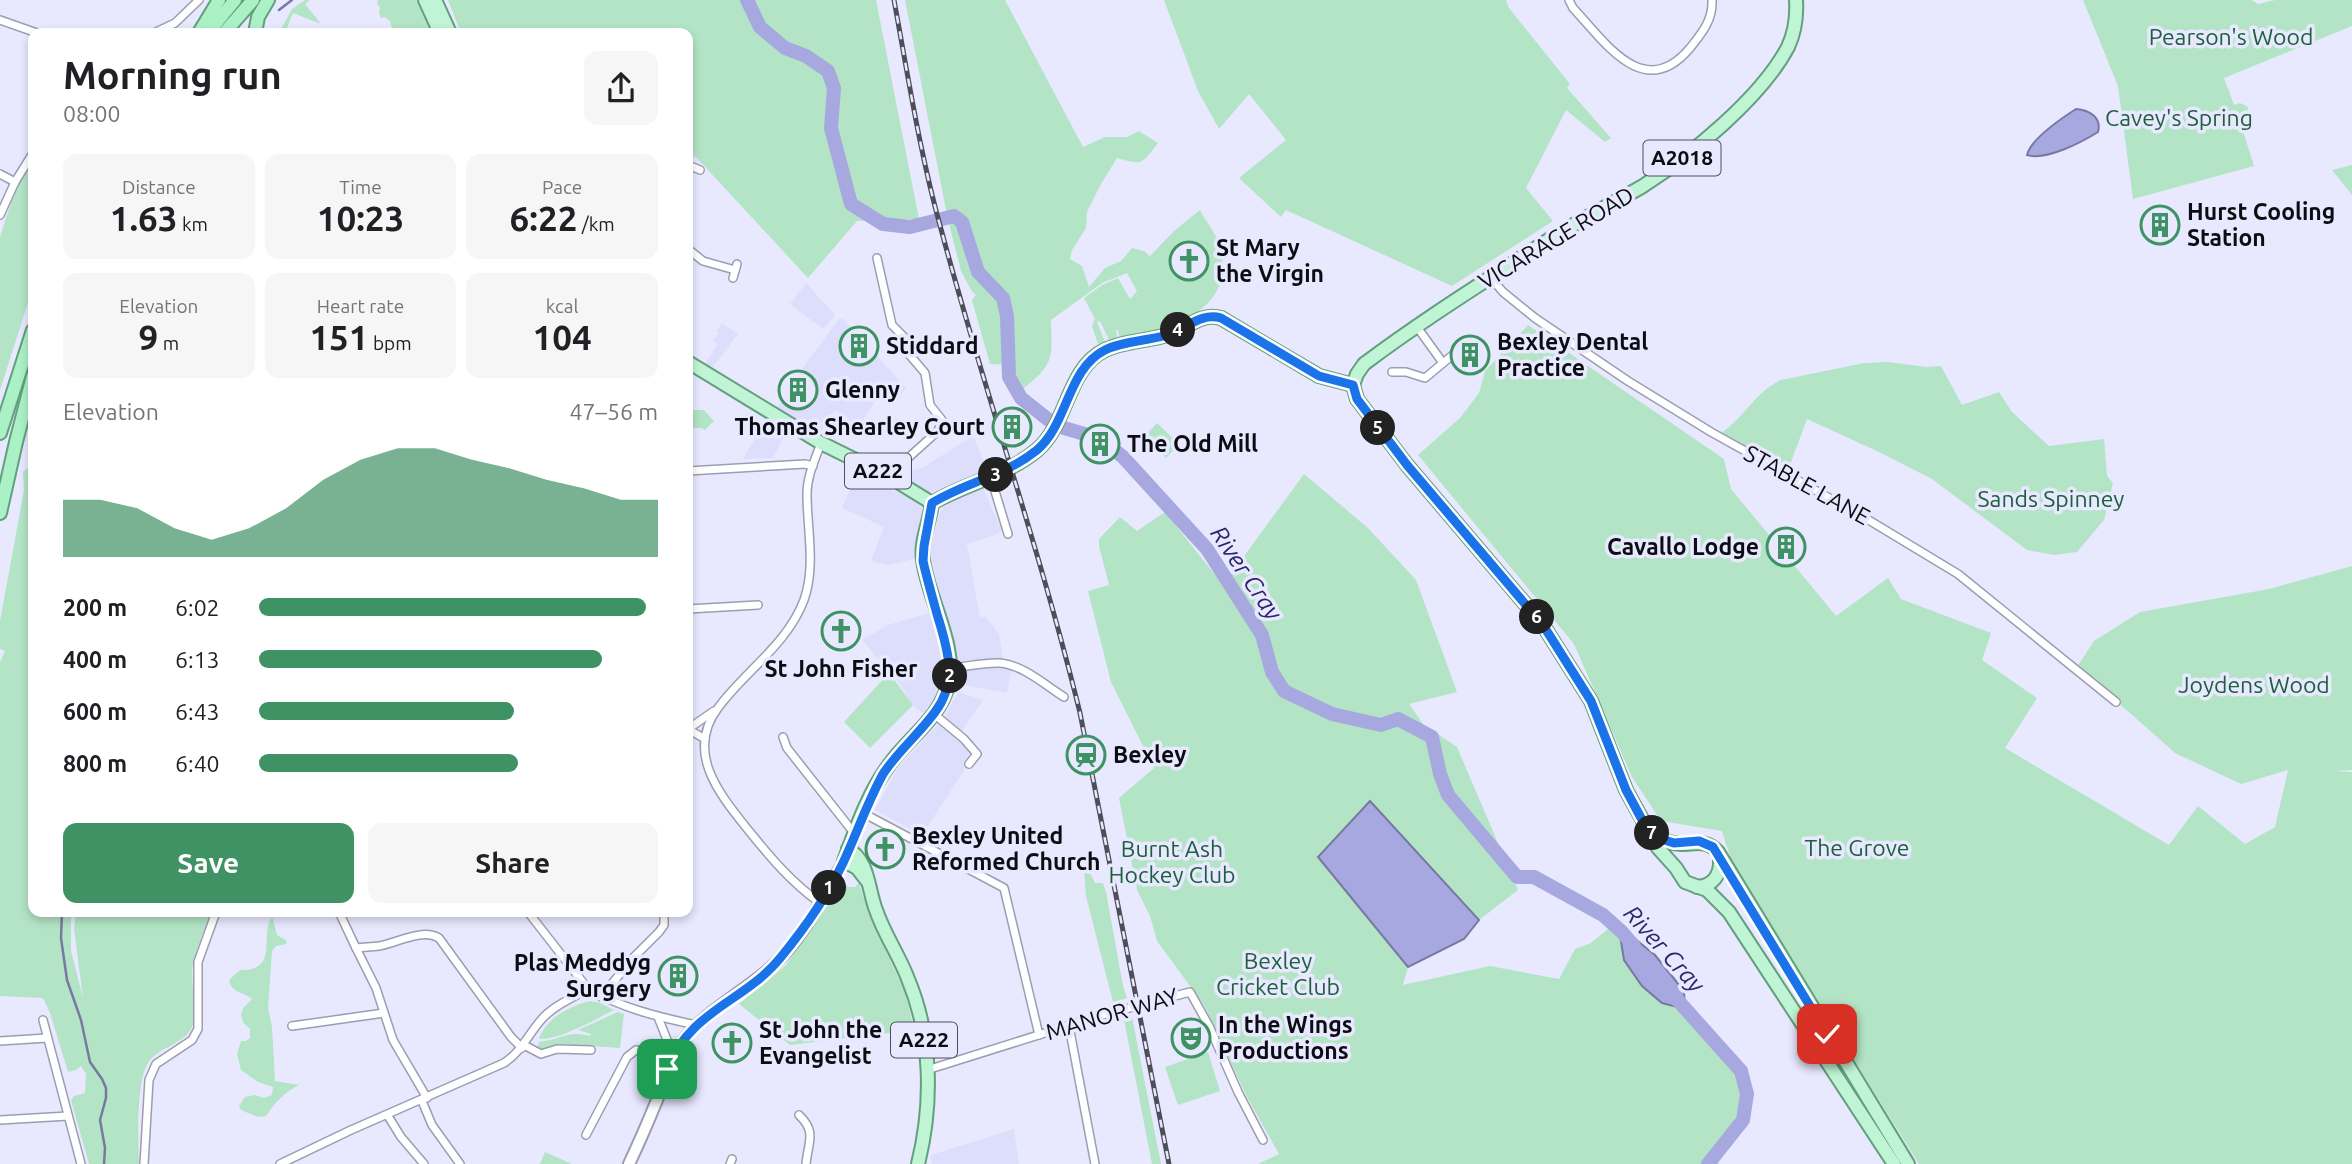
<!DOCTYPE html>
<html lang="en">
<head>
<meta charset="utf-8">
<style>
  body { margin:0; font-family:Ubuntu,sans-serif; background:#f6f6f6; color:#202124; height:100vh; display:flex; flex-direction:column; font-size:26px; white-space:nowrap }
  * { box-sizing:border-box; margin:0 }
  p { font-size:23px; color:#757577 }
  .icon { flex:none; width:38px; height:38px; fill:none; stroke:currentColor; stroke-width:2; stroke-linecap:round; stroke-linejoin:round }
  .map { position:relative; flex:1; overflow:hidden }
  .panel { position:absolute; left:28px; top:28px; width:665px; height:889px; display:flex; flex-direction:column; background:#fff; border-radius:14px; box-shadow:0 4px 10px #0003 }
  .panel>* { flex:none }
  .pin { position:absolute; display:grid; place-items:center; width:60px; height:60px; color:#fff; margin:-30px; border-radius:14px; box-shadow:0 4px 10px #0006 }
  .km { position:absolute; width:35px; height:35px; margin:-18px; border-radius:50%; background:#222; color:#fff; font-size:19px; line-height:35px; text-align:center }
  .round { display:grid; place-items:center; flex:none; width:74px; height:74px; border-radius:14px; background:#f6f6f6 }
  .overview { display:flex; align-items:center; justify-content:space-between; height:119px; padding:0 35px }
  h1 { font-size:38px; font-weight:700; line-height:52px }
  .metrics { display:grid; grid-template-columns:repeat(3,1fr); gap:10px; height:119px; padding:7px 35px }
  .metrics div { display:grid; align-content:center; border-radius:14px; background:#f6f6f6; text-align:center }
  .metrics b { font-size:35px; font-weight:700 }
  .metrics small { font-size:19px; font-weight:400 }
  .metrics p { font-size:19px }
  .chart { height:196px; padding:14px 35px }
  .chart p { display:flex; justify-content:space-between }
  .chart svg { width:100%; height:126px; margin-top:7px; fill:#3f9264; opacity:.7 }
  .button { display:flex; gap:14px; margin-top:auto; padding:14px 35px }
  .button a { flex:1; height:80px; border-radius:14px; background:#3f9264; color:#fff; font-size:28px; font-weight:700; line-height:80px; text-align:center }
  .button a+a { background:#f6f6f6; color:#202124 }
  ul { padding:0 35px; list-style:none; font-size:23px }
  li { display:grid; grid-template-columns:112px 84px 1fr; align-items:center; height:52px }
  li i { height:18px; border-radius:9px; background:#3f9264 }
  .map>svg:first-child { display:block }
</style>
</head>
<body>
<div class="map">
<svg width="2352" height="1164" viewBox="0 0 2352 1164">
  <rect width="100%" height="100%" fill="#e8e9ff"/>
  <g fill="#dcdefb">
    <path d="M806 283 835 315 823 329 790 304Z"/>
    <path d="M839 319H843L906 388 893 406 877 398 856 432 845 425 849 418 835 410 821 432 816 430 820 422 815 418 810 426 776 409 796 383 793 381Z"/>
    <path d="M722 323 738 334 711 369 704 365 718 344 713 341 719 333 716 331Z"/>
    <path d="M764 423 785 434 773 458 743 459Z"/>
    <path d="M973 436 988 471 961 483 932 492H925L904 479 912 470 922 468Z"/>
    <path d="M857 474 926 505 920 529 918 558 888 565 871 561 884 527 842 508Z"/>
    <path d="M983 487 1001 530 997 534 967 544 980 618 985 616 999 634 1003 660 955 665 930 559V546L928 545 932 526 942 508 956 498Z"/>
    <path d="M933 612 946 651V664L942 691 926 716 913 705 899 683 862 640 888 625Z"/>
    <path d="M997 666 1011 670 1007 693 960 684 963 669Z"/>
    <path d="M958 692 983 700 962 731 944 718Z"/>
    <path d="M939 723 974 755 922 835 875 810 898 768Z"/>
    <path d="M1014 1129 1019 1164H932L930 1159 931 1155Z"/>
  </g>
  <g fill="#b3e4c5">
    <path d="M305 0H310L305 4 321 24 293 13 285 33H279L292 9Z"/>
    <path d="M378 0H416L432 33H393L390 21 385 17 381 18 379 13 380 6 377 4Z"/>
    <path d="M448 0H876L919 219 857 221 808 278 695 156 688 163V33H461Z"/>
    <path d="M905 0H1005L1083 147 1105 137H1127L1139 131 1158 143C1141 165 1143 165 1117 158L1101 184 1087 212 1086 228 1072 250 1070 259 1082 266 1089 287 1105 268 1121 261 1132 248 1144 251 1150 256 1174 231 1200 210C1206 222 1215 232 1219 244 1236 299 1191 321 1149 334L1145 333 1146 335 1120 339 1118 330H1116L1118 340H1109L1100 321 1097 322 1105 342 1098 344 1092 326 1095 319 1084 298 1102 285 1118 278 1130 299 1137 291 1127 273 1102 283 1051 320C1052 359 1055 363 1023 389L1021 390 1013 378 1012 365 990 364 972 300 976 295 971 290 961 271 948 220Z"/>
    <path d="M1164 0H1506L1509 8 1570 84 1567 88 1611 138 1605 142 1566 110 1526 188 1553 221 1452 286 1286 210 1281 217 1239 178 1286 140 1249 94 1219 129 1198 91Z"/>
    <path d="M2083 0H2251L2258 4 2275 0H2352V26L2224 78 2234 105 2240 103 2248 107 2247 118 2241 125 2254 166 2133 199 2118 86Z"/>
    <path d="M33 160V287L0 390V237L18 181Z"/>
    <path d="M2352 165V195L2332 170Z"/>
    <path d="M1528 325 1724 459 1731 489 1836 616 1888 578 1901 599 1991 633 1982 660 2037 698 2005 748 2169 845 2198 806 2245 844 2275 827 2288 770 2241 784 2175 753 2077 666 2079 664 2094 641 2140 612 2269 589 2352 566V770L2334 771 2352 772V1164H1919L1733 866 1722 831 1661 821 1632 777 1574 644 1418 455 1460 418 1479 393 1485 371Z"/>
    <path d="M1888 362 1926 367 1941 366 1962 405 1999 392 2012 412 2049 446 2104 439 2107 476 2113 483 2104 520 2077 552 2054 555 2027 550 1932 479 1879 452 1807 419 1788 470 1721 433C1744 418 1755 392 1781 380L1864 363Z"/>
    <path d="M693 410H704L714 421 705 430 701 428H688V415Z"/>
    <path d="M1157 423 1179 444 1166 458 1144 437Z"/>
    <path d="M33 464V912H71V951L83 998 74 929 76 912H211C205 929 193 955 192 973 192 989 196 1006 194 1021 189 1045 159 1045 148 1063 136 1082 138 1141 139 1164H89L71 1100 74 1096 85 1093 86 1074 81 1066 76 1070 68 1072 50 1013 43 998 0 996V662L5 651 0 649V621L24 490 23 472Z"/>
    <path d="M1304 474 1368 528 1416 580 1457 692 1409 704 1423 724 1457 747 1518 890 1479 920 1370 801 1319 857 1408 967 1403 985 1490 966 1559 979 1575 949 1591 943 1614 924 1685 1009 1741 1071 1747 1094 1743 1120 1713 1158 1720 1164H1258L1279 1154 1246 1095 1204 1005 1157 941 1150 916 1137 890 1119 798 1154 768 1111 682 1088 591 1109 585 1099 546V539L1120 517 1137 531 1165 512 1223 585Z"/>
    <path d="M889 673 913 705 870 748 844 722Z"/>
    <path d="M1083 859 1095 883H1103L1106 892 1123 986 1127 998 1113 1002 1086 896Z"/>
    <path d="M842 882 849 887H855L859 883 871 919 906 994 914 1030 790 1045 739 1004 786 965Z"/>
    <path d="M271 918 273 919 277 935 287 941 286 944 276 946 272 951 268 1008 272 1027 275 1081 299 1085C285 1092 275 1102 266 1116L258 1117 241 1110 239 1106 245 1097 255 1095 264 1098 272 1095 273 1087 258 1082 241 1070 237 1054 241 1041H246L250 1038V1029L243 1022 241 1015 243 1008 252 999C244 992 231 993 229 980L240 970C279 971 260 938 271 918Z"/>
    <path d="M590 1001 600 1003 614 1010C594 1020 562 1039 539 1039 546 1018 570 1006 590 1001Z"/>
    <path d="M618 1012 624 1014 620 1048 560 1044 537 1051 539 1042C561 1040 567 1030 590 1036L591 1034 578 1030Z"/>
    <path d="M1132 1017 1161 1164H1152L1124 1020Z"/>
    <path d="M1208 1052 1220 1091 1178 1105 1165 1067Z"/>
    <path d="M545 1152 572 1164H540Z"/>
  </g>
  <g fill="#a7a8e0" stroke="#7879a2" stroke-width="2">
    <path d="M2076 109C2089 110 2102 117 2098 132 2082 142 2046 161 2027 155 2031 139 2062 118 2076 109Z"/>
    <path d="M1370 801 1479 920 1464 939 1408 967 1318 857Z"/>
    <path d="M1624 930 1655 955 1684 991 1685 1009 1662 1003 1642 986 1624 960 1620 935Z"/>
  </g>
  <g fill="none" stroke-linecap="round" stroke-linejoin="round">
    <g stroke="#7879a2" stroke-width="2.5">
      <path d="M279 10 292 0"/>
      <path d="M62 912 61 938 67 980 81 1020 90 1062 102 1079 106 1088V1098L100 1120 105 1148 104 1164"/>
    </g>
    <g stroke="#a7a8e0" stroke-width="14">
      <path d="M747 0 760 27 785 48 806 56 828 71 834 88 831 128 851 204 883 224 910 227 954 216 962 222 978 272 1003 298 1007 316 1009 377 1021 398 1050 421"/>
      <path d="M1064 428 1088 435"/>
      <path d="M1108 445 1123 457 1207 549 1262 635 1272 672 1284 691 1332 714 1381 725 1398 719 1432 737 1440 774 1448 795 1517 877H1534L1603 915 1622 932 1634 946"/>
      <path d="M1673 995 1741 1071 1747 1094 1743 1120 1708 1164"/>
    </g>
    <defs>
      <g id="minor">
        <path d="M1569 0 1573 8C1605 42 1644 103 1690 48 1702 33 1713 20 1712 0"/>
        <path d="M0 20 37 33"/>
        <path d="M154 33 175 23 199 0"/>
        <path d="M688 170 693 167 700 170"/>
        <path d="M0 174 15 182"/>
        <path d="M0 215 15 182 33 153"/>
        <path d="M688 249 703 261 735 270"/>
        <path d="M877 258 892 325 904 337 907 352 925 373 930 405 942 420 938 431 888 476"/>
        <path d="M733 278 737 264"/>
        <path d="M1491 278 1503 292 1535 318 1628 381 1711 432 1867 519 1958 574 2116 702"/>
        <path d="M1443 363 1454 354"/>
        <path d="M1392 372H1406L1425 378 1443 363 1417 327"/>
        <path d="M688 471 805 464 813 466"/>
        <path d="M991 478 1008 534"/>
        <path d="M688 609 758 605"/>
        <path d="M950 668C966 667 984 662 1000 663 1023 665 1045 685 1064 697"/>
        <path d="M934 714 964 739 977 754 969 764"/>
        <path d="M783 737 787 748 854 833"/>
        <path d="M705 739 688 729 714 711"/>
        <path d="M863 813 1004 888 1039 1035"/>
        <path d="M820 903C791 882 771 858 749 831 721 796 684 753 718 708 745 671 787 645 804 600 816 566 807 529 807 494 807 476 815 460 821 443"/>
        <path d="M339 912 356 948C364 947 371 947 379 946 397 943 422 928 439 938L511 1037 522 1048"/>
        <path d="M528 912 588 989C622 1008 658 1017 696 1025"/>
        <path d="M356 948 376 988 393 1040 427 1098"/>
        <path d="M601 997 634 957 659 932 664 925V912"/>
        <path d="M658 1017 673 1055"/>
        <path d="M43 1020 81 1164"/>
        <path d="M292 1026 384 1013"/>
        <path d="M1069 1026 1095 1164"/>
        <path d="M0 1041 47 1038"/>
        <path d="M524 1045 541 1054 557 1049 591 1050"/>
        <path d="M927 1070 1099 1016 1190 992 1209 1026 1238 1092 1263 1140"/>
        <path d="M422 1101 432 1125 460 1164"/>
        <path d="M799 1115C817 1132 808 1142 806 1164"/>
        <path d="M388 1116 401 1137 424 1164"/>
        <path d="M0 1120 68 1116"/>
        <path d="M586 1135 627 1057 636 1050 654 1053 668 1042"/>
        <path d="M144 1164 149 1080 156 1064 192 1040 198 1029V962L216 912"/>
        <path d="M280 1164 351 1130 504 1063C521 1052 528 1035 541 1020 553 1006 572 998 588 989"/>
        <path d="M730 1164 732 1159"/>
      </g>
      <path id="secondary" d="M629 1164C639 1143 648 1122 657 1100 665 1080 669 1060 682 1042 704 1012 740 994 768 970 799 944 824 897 844 861"/>
      <g id="primary">
        <path d="M425 0 440 33"/>
        <path d="M435 0 450 33"/>
        <path d="M688 362 821 443 888 476 932 503"/>
        <path d="M1353 385 1357 399 1407 465 1543 625 1591 701 1626 790 1658 848 1676 868 1685 882 1707 890 1729 912 1894 1164"/>
        <path d="M1353 385 1357 374 1364 364C1424 319 1487 280 1550 239 1580 220 1612 204 1643 186 1691 155 1761 98 1788 47 1795 32 1797 16 1796 0"/>
        <path d="M1650 832C1658 838 1670 844 1681 844 1697 844 1706 839 1718 852L1908 1164"/>
        <path d="M848 849C869 860 868 890 876 910 884 934 899 955 908 979 932 1036 933 1104 918 1164"/>
        <path d="M868 882 857 868 844 861C856 829 868 793 889 765 908 738 940 718 948 685 958 646 928 599 923 560 920 542 930 521 932 503 966 483 1006 476 1037 450 1068 424 1067 368 1105 350 1123 341 1147 341 1167 335 1186 329 1201 312 1221 318L1319 376 1353 385"/>
        <path d="M1697 887C1713 886 1721 875 1720 859"/>
      </g>
      <g id="trunk">
        <path d="M199 33 219 0"/>
        <path d="M208 33 235 0"/>
        <path d="M224 33 253 0"/>
        <path d="M255 33 258 17 268 0"/>
        <path d="M0 433 33 330"/>
        <path d="M0 513 16 442 33 376"/>
      </g>
    </defs>
    <use href="#minor" stroke="#9c9db1" stroke-width="10"/>
    <use href="#secondary" stroke="#9c9db1" stroke-width="14"/>
    <use href="#primary" stroke="#649f7e" stroke-width="16"/>
    <use href="#trunk" stroke="#649f7e" stroke-width="16"/>
    <use href="#minor" stroke="#fff" stroke-width="7"/>
    <use href="#secondary" stroke="#fff" stroke-width="10"/>
    <use href="#primary" stroke="#bff5d4" stroke-width="12"/>
    <use href="#trunk" stroke="#aaf2c6" stroke-width="12"/>
    <defs>
      <path id="rail" d="M894 0C908 76 920 154 941 229 984 391 1040 549 1080 713L1169 1164"/>
    </defs>
    <use href="#rail" stroke="#4e4e5a" stroke-width="5"/>
    <use href="#rail" stroke="#e8e9ff" stroke-width="2.5" stroke-dasharray="8" stroke-linecap="butt"/>
  </g>
  <g fill="none" stroke-linecap="round" stroke-linejoin="round">
    <defs>
      <path id="route" d="M667 1069C691 1009 745 1002 781 957 804 929 827 896 843 863 857 833 867 803 883 774 898 751 919 734 935 712 959 681 947 647 937 614 932 596 927 579 923 561L924 546 932 503C966 482 1005 476 1037 450 1068 424 1067 369 1105 350 1123 341 1147 341 1167 335 1186 329 1201 312 1221 318L1319 376 1353 385 1357 399 1407 465 1543 625 1591 701 1626 790 1647 829 1658 838 1674 843 1699 841 1713 847 1827 1034"/>
    </defs>
    <use href="#route" stroke="#fff" stroke-width="14"/>
    <use href="#route" stroke="#1a73e8" stroke-width="9"/>
  </g>
  <defs>
    <symbol id="building-ring" viewBox="-11 -11 22 22"><circle r="9.5" fill="#e8e9ff" stroke="#3f9264" stroke-width="1.5"/><path d="M-4-6H4V6H1V3H-1V6H-4ZM-2.5-4.3h1.7v1.8h-1.7ZM.8-4.3h1.7v1.8H.8ZM-2.5-1h1.7V.8h-1.7ZM.8-1h1.7V.8H.8Z" fill="#3f9264"/></symbol>
    <symbol id="church-ring" viewBox="-11 -11 22 22"><circle r="9.5" fill="#e8e9ff" stroke="#3f9264" stroke-width="1.5"/><path d="M-1.2-6h2.4v3.5h3.3v2.4h-3.3V6h-2.4V-.1h-3.3v-2.4h3.3Z" fill="#3f9264"/></symbol>
    <symbol id="station-ring" viewBox="-11 -11 22 22"><circle r="9.5" fill="#e8e9ff" stroke="#3f9264" stroke-width="1.5"/><path d="M-3-6H3Q5-6 5-4V2Q5 4 3 4L4.5 6H3L1.5 4h-3L-3 6H-4.5L-3 4Q-5 4-5 2V-4Q-5-6-3-6ZM-3.5-4v3h7v-3ZM-3.5 1v1.5H-2V1ZM2 1v1.5H3.5V1Z" fill="#3f9264"/></symbol>
    <symbol id="theatre-ring" viewBox="-11 -11 22 22"><circle r="9.5" fill="#e8e9ff" stroke="#3f9264" stroke-width="1.5"/><path d="M-5-5.5Q0-4 5-5.5V0Q5 5 0 6Q-5 5-5 0ZM-3.3-2.5H-1v1.5H-3.3ZM1-2.5H3.3v1.5H1ZM-2.8 1Q0 5.5 2.8 1Z" fill="#3f9264"/></symbol>
  </defs>
  <g fill-rule="evenodd">
    <use href="#building-ring" x="2138" y="203" width="44" height="44"/>
    <use href="#church-ring" x="1167" y="239" width="44" height="44"/>
    <use href="#building-ring" x="837" y="324" width="44" height="44"/>
    <use href="#building-ring" x="1448" y="333" width="44" height="44"/>
    <use href="#building-ring" x="776" y="368" width="44" height="44"/>
    <use href="#building-ring" x="990" y="405" width="44" height="44"/>
    <use href="#building-ring" x="1078" y="422" width="44" height="44"/>
    <use href="#building-ring" x="1764" y="525" width="44" height="44"/>
    <use href="#church-ring" x="819" y="609" width="44" height="44"/>
    <use href="#station-ring" x="1064" y="733" width="44" height="44"/>
    <use href="#church-ring" x="863" y="827" width="44" height="44"/>
    <use href="#building-ring" x="656" y="954" width="44" height="44"/>
    <use href="#theatre-ring" x="1169" y="1016" width="44" height="44"/>
    <use href="#church-ring" x="710" y="1021" width="44" height="44"/>
  </g>
  <g text-anchor="middle" stroke-width="7" stroke-linejoin="round" paint-order="stroke">
    <g fill="#e8e9ff" stroke="#4e4e5a" stroke-width="2">
      <rect x="1643.5" y="140.5" width="77" height="35" rx="5"/>
      <rect x="845" y="453.5" width="66" height="35" rx="5"/>
      <rect x="891" y="1022.5" width="66" height="35" rx="5"/>
    </g>
    <g font-size="21" font-weight="bold" fill="#0c0c13">
      <text x="1682" y="165">A2018</text>
      <text x="878" y="478">A222</text>
      <text x="924" y="1047">A222</text>
    </g>
    <g font-size="23" fill="#1d603d" stroke="#e8e9ff">
      <text x="2231" y="45">Pearson's Wood</text>
      <text x="2179" y="126">Cavey's Spring</text>
      <text x="2051" y="507">Sands Spinney</text>
      <text x="2254" y="693">Joydens Wood</text>
      <text x="1857" y="856">The Grove</text>
      <text x="1172" y="857">Burnt Ash<tspan x="1172" dy="26">Hockey Club</tspan></text>
      <text x="1278" y="969">Bexley<tspan x="1278" dy="26">Cricket Club</tspan></text>
    </g>
    <g font-size="23" font-weight="bold" fill="#0c0c13" stroke="#e8e9ff" text-anchor="start">
      <text x="2187" y="220">Hurst Cooling<tspan x="2187" dy="26">Station</tspan></text>
      <text x="1216" y="256">St Mary<tspan x="1216" dy="26">the Virgin</tspan></text>
      <text x="1497" y="350">Bexley Dental<tspan x="1497" dy="26">Practice</tspan></text>
      <text x="886" y="354">Stiddard</text>
      <text x="825" y="398">Glenny</text>
      <text x="985" y="435" text-anchor="end">Thomas Shearley Court</text>
      <text x="1127" y="452">The Old Mill</text>
      <text x="1759" y="555" text-anchor="end">Cavallo Lodge</text>
      <text x="841" y="677" text-anchor="middle">St John Fisher</text>
      <text x="1113" y="763">Bexley</text>
      <text x="912" y="844">Bexley United<tspan x="912" dy="26">Reformed Church</tspan></text>
      <text x="651" y="971" text-anchor="end">Plas Meddyg<tspan x="651" dy="26">Surgery</tspan></text>
      <text x="1218" y="1033">In the Wings<tspan x="1218" dy="26">Productions</tspan></text>
      <text x="759" y="1038">St John the<tspan x="759" dy="26">Evangelist</tspan></text>
    </g>
    <g font-size="23" fill="#0c0c13" stroke="#e8e9ff">
      <text transform="translate(1556 238) rotate(-31)" y="8">VICARAGE ROAD</text>
      <text transform="translate(1807 485) rotate(29)" y="8">STABLE LANE</text>
      <text transform="translate(1112 1014) rotate(-16)" y="8">MANOR WAY</text>
    </g>
    <g font-size="24" font-style="italic" fill="#2d2567" stroke="#e8e9ff">
      <text transform="translate(1246 573) rotate(56)" y="8">River Cray</text>
      <text transform="translate(1664 949) rotate(48)" y="8">River Cray</text>
    </g>
  </g>
</svg>
<div class="pin" style="left:667px;top:1069px;background:#1e9e55"><svg class="icon" aria-label="arrive" viewBox="0 0 24 24"><path d="M6 21V4h12l-3 4 3 4H6"/></svg></div>
<div class="pin" style="left:1827px;top:1034px;background:#d93025"><svg class="icon" aria-label="check" viewBox="0 0 24 24"><path d="M5 12l5 5 9-10"/></svg></div>
<b class="km" style="left:829px;top:888px">1</b>
<b class="km" style="left:950px;top:676px">2</b>
<b class="km" style="left:996px;top:475px">3</b>
<b class="km" style="left:1178px;top:330px">4</b>
<b class="km" style="left:1378px;top:428px">5</b>
<b class="km" style="left:1537px;top:617px">6</b>
<b class="km" style="left:1652px;top:833px">7</b>
<section class="panel">
<div class="overview"><div><h1>Morning run</h1><p>08:00</p></div><a class="round"><svg class="icon" aria-label="share" viewBox="0 0 24 24"><path d="M12 15V3M7 8l5-5 5 5M5 13v7h14v-7"/></svg></a></div>
<div class="metrics">
<div><p>Distance</p><b>1.63<small> km</small></b></div>
<div><p>Time</p><b>10:23</b></div>
<div><p>Pace</p><b>6:22<small> /km</small></b></div>
</div>
<div class="metrics">
<div><p>Elevation</p><b>9<small> m</small></b></div>
<div><p>Heart rate</p><b>151<small> bpm</small></b></div>
<div><p>kcal</p><b>104</b></div>
</div>
<div class="chart"><p><span>Elevation</span>47–56 m</p>
<svg viewBox="0 0 160 44" preserveAspectRatio="none"><path d="M0 44V24L10 24L20 27L30 34L40 38L50 34L60 27L70 17L80 10L90 6L100 6L110 10L120 13L130 17L140 20L150 24L160 24V44z"/></svg>
</div>
<ul>
<li><b>200 m</b>6:02<i style="width:97%"></i></li>
<li><b>400 m</b>6:13<i style="width:86%"></i></li>
<li><b>600 m</b>6:43<i style="width:64%"></i></li>
<li><b>800 m</b>6:40<i style="width:65%"></i></li>
</ul>
<div class="button"><a>Save</a><a>Share</a></div>
</section>
</div>
</body>
</html>
